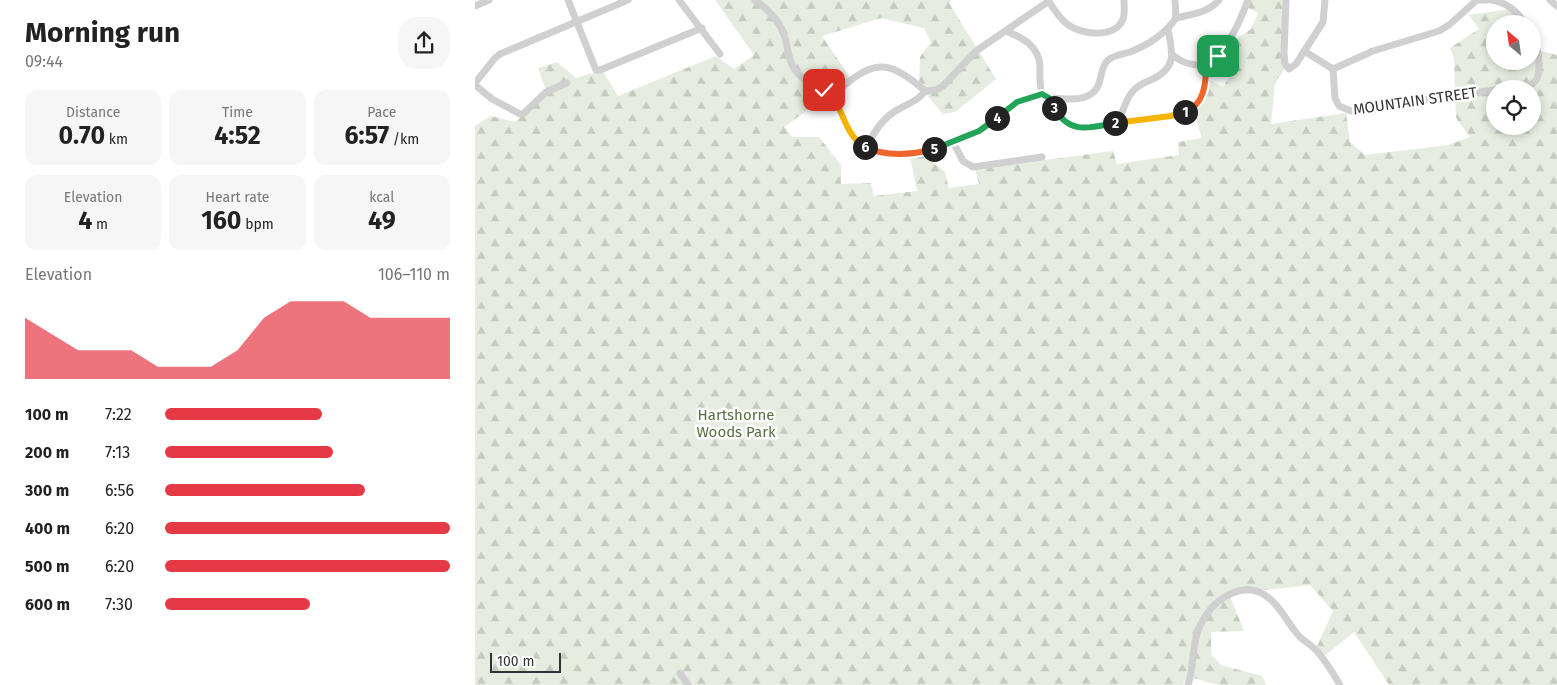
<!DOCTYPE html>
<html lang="en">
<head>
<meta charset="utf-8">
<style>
  body { margin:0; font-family:"Fira Sans",sans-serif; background:#f6f6f6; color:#222; height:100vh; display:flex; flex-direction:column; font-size:19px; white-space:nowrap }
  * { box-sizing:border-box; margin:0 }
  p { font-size:16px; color:#767676 }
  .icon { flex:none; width:28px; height:28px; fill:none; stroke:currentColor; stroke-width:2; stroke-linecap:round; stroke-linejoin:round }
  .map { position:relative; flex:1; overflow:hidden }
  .side { display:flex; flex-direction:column; background:#fff; width:475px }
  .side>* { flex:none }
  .needle { width:32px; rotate:331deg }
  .buttons { position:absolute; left:1011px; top:15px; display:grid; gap:10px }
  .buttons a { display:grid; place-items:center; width:55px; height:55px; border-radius:50%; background:#fff; box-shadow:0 2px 8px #0003; font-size:25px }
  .scale { position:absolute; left:15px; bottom:12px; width:71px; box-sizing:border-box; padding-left:5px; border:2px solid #333; border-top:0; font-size:14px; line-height:18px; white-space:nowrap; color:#333; -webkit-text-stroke:4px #fff; paint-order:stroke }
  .pin { position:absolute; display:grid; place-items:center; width:42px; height:42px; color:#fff; margin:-21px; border-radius:10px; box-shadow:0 2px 8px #0006 }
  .km { position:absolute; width:25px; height:25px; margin:-12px; border-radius:50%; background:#222; color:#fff; font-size:14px; line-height:25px; text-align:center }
  .round { display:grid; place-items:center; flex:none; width:52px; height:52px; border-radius:20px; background:#f6f6f6 }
  .head { display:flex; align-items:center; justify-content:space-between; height:85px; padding:0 25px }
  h1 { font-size:28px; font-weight:700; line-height:38px }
  .stats { display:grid; grid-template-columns:repeat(3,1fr); gap:8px; height:85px; padding:5px 25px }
  .stats div { display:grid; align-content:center; border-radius:12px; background:#f6f6f6; text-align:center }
  .stats b { font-size:25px; font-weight:700 }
  .stats small { font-size:14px; font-weight:400 }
  .stats p { font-size:14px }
  .chart { height:140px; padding:10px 25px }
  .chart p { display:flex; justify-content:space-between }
  .chart svg { width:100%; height:90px; margin-top:5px; fill:#e63946; opacity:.7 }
  ul { padding:0 25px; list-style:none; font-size:16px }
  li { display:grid; grid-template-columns:80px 60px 1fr; align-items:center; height:38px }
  li i { height:12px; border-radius:6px; background:#e63946 }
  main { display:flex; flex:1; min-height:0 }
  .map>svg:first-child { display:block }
</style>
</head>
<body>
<main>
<section class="side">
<div class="head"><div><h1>Morning run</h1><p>09:44</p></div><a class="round"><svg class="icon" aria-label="share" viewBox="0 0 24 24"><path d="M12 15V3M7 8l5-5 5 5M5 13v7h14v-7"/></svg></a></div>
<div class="stats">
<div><p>Distance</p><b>0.70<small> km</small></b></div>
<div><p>Time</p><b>4:52</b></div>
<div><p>Pace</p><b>6:57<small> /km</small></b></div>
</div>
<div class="stats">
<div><p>Elevation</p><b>4<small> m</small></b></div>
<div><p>Heart rate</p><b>160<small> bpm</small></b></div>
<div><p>kcal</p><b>49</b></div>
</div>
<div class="chart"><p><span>Elevation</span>106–110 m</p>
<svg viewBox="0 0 160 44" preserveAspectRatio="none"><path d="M0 44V14L10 22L20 30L30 30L40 30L50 38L60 38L70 38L80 30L90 14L100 6L110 6L120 6L130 14L140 14L150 14L160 14V44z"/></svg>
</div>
<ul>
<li><b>100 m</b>7:22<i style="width:55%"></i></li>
<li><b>200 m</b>7:13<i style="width:59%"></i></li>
<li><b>300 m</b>6:56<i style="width:70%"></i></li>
<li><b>400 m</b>6:20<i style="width:100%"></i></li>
<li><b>500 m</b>6:20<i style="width:100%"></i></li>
<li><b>600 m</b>7:30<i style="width:51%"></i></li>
</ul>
</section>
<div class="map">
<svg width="1082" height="685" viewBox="0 0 1082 685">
  <defs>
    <pattern id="forest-firs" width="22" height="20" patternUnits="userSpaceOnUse" patternTransform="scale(1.25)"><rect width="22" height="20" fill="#e6ecdf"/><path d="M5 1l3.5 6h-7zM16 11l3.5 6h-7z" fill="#c6cbc0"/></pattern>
  </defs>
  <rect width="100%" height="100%" fill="#fff"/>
  <path fill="url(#forest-firs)" fill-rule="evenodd" d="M240 0H476L474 3 521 79 480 112 468 114 444 86 445 57 456 42 449 28 406 18 347 36 376 79 309 127 317 137H344L366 165V184L396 183 399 196 442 191 435 156 447 153 470 172 474 188 504 184 500 169 638 151 642 164 704 155 703 142 727 138 718 109 729 77 748 87 761 66 757 41 776 29 783 13 770 6 772 0H810V68L800 83 796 124 871 113 875 142 890 155 973 145 995 137 981 118 979 59 975 48 1004 29 994 15 1035 9 1047 24H1020V61H1058V47V49L1082 55V685H914L879 632 847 658 840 651 858 611 835 585 754 594 769 631 736 632V654L746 665 787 676 791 685H743L712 676 708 685H0V126L16 116 40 122 72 93 63 68 82 62 101 78 127 70 143 96 241 56 259 69 279 55ZM1020 89H1058V126H1020Z"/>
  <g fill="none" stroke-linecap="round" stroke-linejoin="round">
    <g stroke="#d0d0d0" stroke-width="7">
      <path d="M93 0 121 70H125L227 28"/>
      <path d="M204 0 245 54"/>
      <path d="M280 0C295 11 306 22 311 41 313 51 314 62 320 70 329 83 346 85 357 96 366 105 366 117 371 127 385 155 421 157 449 152 468 148 496 137 512 126 522 119 531 109 542 102 549 98 559 96 567 94"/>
      <path d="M573 0C578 8 584 18 592 24 606 35 640 39 648 19 650 14 649 6 649 0"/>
      <path d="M700 0 701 18"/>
      <path d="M811 0 809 53 810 64 814 69 821 64 848 22 850 0"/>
      <path d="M1016 0C1032 2 1041 11 1051 24"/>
      <path d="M1075 0 1082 6"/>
      <path d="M0 6 14 0"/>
      <path d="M701 18C717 14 733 13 744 0"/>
      <path d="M531 31C548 38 564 46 565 66 565 76 564 84 567 94 584 104 579 122 604 128 617 128 629 125 642 123 660 121 709 118 721 107 730 97 731 79 731 66"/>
      <path d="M829 51 858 69 860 98 864 106 876 111H890L954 99 1020 90"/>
      <path d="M698 55C708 64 718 65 731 66 752 51 764 24 773 0"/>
      <path d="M858 69 898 51 964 31 974 25 1002 0H1012"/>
      <path d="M0 83 20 58 25 54 153 0"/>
      <path d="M0 85 17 99 45 114H48L71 92 92 83"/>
      <path d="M1025 89C1035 87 1049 89 1057 84 1070 77 1062 45 1058 34"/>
      <path d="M357 96C395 62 410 55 450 91L461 90 468 86 501 51 574 1"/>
      <path d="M574 98C586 98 605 102 616 94 629 86 623 69 633 60 639 55 648 54 655 52 673 45 690 34 701 18"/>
      <path d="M643 123C648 112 650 100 658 91 663 85 671 82 678 79 703 67 697 51 693 29"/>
      <path d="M478 142 488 161 498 167 567 157"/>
      <path d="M391 148C399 132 408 117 424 109 434 103 443 101 450 91"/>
      <path d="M205 673 213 685"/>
      <path d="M713 685C720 665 716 640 727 622 740 597 771 578 795 599 807 609 813 624 824 636 829 641 836 645 841 650 850 660 858 673 865 685"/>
    </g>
  </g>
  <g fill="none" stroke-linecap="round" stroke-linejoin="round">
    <defs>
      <path id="split-1" d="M710 112C729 105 731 84 731 66L743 56"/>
      <path id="split-2" d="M640 123 696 116 710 112"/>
      <path id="split-3" d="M579 108C595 135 614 128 640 123"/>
      <path id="split-4" d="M522 118 542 102 567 94 574 98 579 108"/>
      <path id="split-5" d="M459 149 504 131 522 118"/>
      <path id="split-6" d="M390 147C410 157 437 155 459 149"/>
      <path id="split-7" d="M349 90C371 106 366 132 390 147"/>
    </defs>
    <use href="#split-1" stroke="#fff" stroke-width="10"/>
    <use href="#split-2" stroke="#fff" stroke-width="10"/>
    <use href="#split-3" stroke="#fff" stroke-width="10"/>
    <use href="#split-4" stroke="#fff" stroke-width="10"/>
    <use href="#split-5" stroke="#fff" stroke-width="10"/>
    <use href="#split-6" stroke="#fff" stroke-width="10"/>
    <use href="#split-7" stroke="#fff" stroke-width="10"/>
    <use href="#split-1" stroke="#f0652b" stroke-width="6"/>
    <use href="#split-2" stroke="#f5b400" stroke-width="6"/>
    <use href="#split-3" stroke="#22a559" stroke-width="6"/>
    <use href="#split-4" stroke="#22a559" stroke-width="6"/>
    <use href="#split-5" stroke="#22a559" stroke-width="6"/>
    <use href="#split-6" stroke="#f0652b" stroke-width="6"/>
    <use href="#split-7" stroke="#f5b400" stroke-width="6"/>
  </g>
  <g text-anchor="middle" stroke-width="5" stroke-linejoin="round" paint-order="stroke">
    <g font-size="15" fill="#333" stroke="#fff">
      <text transform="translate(940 101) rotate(-8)" y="5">MOUNTAIN STREET</text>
    </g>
    <g font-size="15" fill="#56703f" stroke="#fff">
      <text x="261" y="420">Hartshorne<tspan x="261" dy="17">Woods Park</tspan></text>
    </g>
  </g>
</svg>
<div class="buttons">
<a><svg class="needle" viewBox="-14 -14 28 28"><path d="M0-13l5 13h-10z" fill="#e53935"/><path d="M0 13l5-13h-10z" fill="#767676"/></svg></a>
<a><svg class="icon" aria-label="locate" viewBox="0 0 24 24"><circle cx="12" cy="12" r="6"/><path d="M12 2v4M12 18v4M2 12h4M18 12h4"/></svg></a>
</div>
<div class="scale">100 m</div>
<div class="pin" style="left:743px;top:56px;background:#1e9e55"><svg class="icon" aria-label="arrive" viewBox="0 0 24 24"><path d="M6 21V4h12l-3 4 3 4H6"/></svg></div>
<div class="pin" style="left:349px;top:90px;background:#d93025"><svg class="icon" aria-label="check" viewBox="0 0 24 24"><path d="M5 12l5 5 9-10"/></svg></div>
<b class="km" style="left:710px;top:112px">1</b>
<b class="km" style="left:640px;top:123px">2</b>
<b class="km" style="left:579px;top:108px">3</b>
<b class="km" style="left:522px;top:118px">4</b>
<b class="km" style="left:459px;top:149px">5</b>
<b class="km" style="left:390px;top:147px">6</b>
</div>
</main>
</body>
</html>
